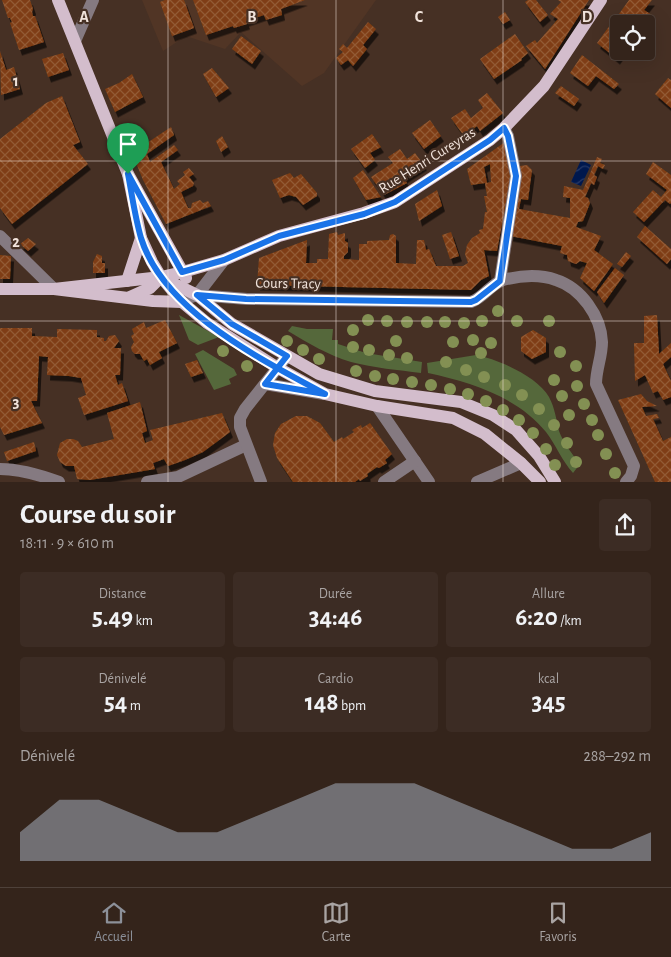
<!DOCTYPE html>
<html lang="fr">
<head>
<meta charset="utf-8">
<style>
  body { margin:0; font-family:"Alegreya Sans",sans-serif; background:#3c2c24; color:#f1f3f6; height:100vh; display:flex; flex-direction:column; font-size:19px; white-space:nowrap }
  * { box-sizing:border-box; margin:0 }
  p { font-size:16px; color:#a9a4a3 }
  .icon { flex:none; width:28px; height:28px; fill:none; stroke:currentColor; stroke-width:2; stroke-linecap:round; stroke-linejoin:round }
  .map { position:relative; height:482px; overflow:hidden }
  .panel { display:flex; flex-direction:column; background:#34241b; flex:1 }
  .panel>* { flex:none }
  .controls { position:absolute; left:610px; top:15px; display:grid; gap:10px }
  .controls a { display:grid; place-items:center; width:45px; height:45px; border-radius:5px; background:#34241b; box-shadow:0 5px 20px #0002,0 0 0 1px #4e413a; font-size:25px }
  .pin { position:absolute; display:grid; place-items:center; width:42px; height:42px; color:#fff; margin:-51px -21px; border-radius:50% 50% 50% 0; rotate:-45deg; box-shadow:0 0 5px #0007 }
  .pin .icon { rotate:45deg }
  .round { display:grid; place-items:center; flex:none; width:52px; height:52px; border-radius:5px; background:#3c2c24 }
  .head { display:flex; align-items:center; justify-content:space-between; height:85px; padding:0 20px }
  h1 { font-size:28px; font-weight:700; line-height:38px }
  .metrics { display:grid; grid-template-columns:repeat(3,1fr); gap:8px; height:85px; padding:5px 20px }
  .metrics div { display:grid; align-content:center; border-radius:5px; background:#3c2c24; text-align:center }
  .metrics b { font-size:25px; font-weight:700 }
  .metrics small { font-size:14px; font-weight:400 }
  .metrics p { font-size:14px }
  .chart { height:140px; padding:10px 20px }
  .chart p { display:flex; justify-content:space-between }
  .chart svg { width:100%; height:90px; margin-top:5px; fill:#8c9099; opacity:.7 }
  .dock { display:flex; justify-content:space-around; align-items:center; height:70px; border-top:1px solid #4e413a; background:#34241b; font-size:14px; color:#a9a4a3 }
  .dock a { display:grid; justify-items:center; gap:2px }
  .dock .selected { color:#8c9099 }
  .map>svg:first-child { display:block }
</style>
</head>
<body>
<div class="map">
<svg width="671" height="482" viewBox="0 0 671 482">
  <defs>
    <pattern id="water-waves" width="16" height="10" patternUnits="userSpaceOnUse" patternTransform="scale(1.25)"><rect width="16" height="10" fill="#00184e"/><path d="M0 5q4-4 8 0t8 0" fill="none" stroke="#263967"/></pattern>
    <pattern id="building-cross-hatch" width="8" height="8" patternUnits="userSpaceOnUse" patternTransform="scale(1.25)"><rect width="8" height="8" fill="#7f3e12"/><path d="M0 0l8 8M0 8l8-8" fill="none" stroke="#925a34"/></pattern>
    <filter id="shadow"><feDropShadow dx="3" dy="5.5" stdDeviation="0" flood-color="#0009"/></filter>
  </defs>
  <rect width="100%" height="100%" fill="#463024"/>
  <path fill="#513525" d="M142 0H376L324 73 302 86 241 32 225 49 186 36 163 51Z"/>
  <g fill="#55683b">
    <path d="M179 315 219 337 198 345 189 340Z"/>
    <path d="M292 326 307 329H333L332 340H338V344L366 353 422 362 421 373C398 370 374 368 351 362 328 355 308 343 288 331Z"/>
    <path d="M203 350 234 369 237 375 229 379 231 384 214 390 195 354Z"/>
    <path d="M476 355C498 359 538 377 549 397 555 408 556 419 559 431 563 442 572 454 580 464L573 473C562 461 556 445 546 432 518 397 470 382 428 373L427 363Z"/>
  </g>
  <path fill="url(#water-waves)" d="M581 160 591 165 581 186 571 182Z"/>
  <g fill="url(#building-cross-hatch)" fill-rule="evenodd" filter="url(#shadow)">
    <path d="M2 0H30L33 9 32 12 33 16H35L44 42 19 50 10 23 12 22 10 18H8Z"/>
    <path d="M165 0H184L194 28 172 36 160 2Z"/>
    <path d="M193 0H305L281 9 282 15 266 20 264 15 246 21 247 24 234 28 233 26 206 35Z"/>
    <path d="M528 0H536L548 15 540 22 525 2Z"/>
    <path d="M558 0H589L545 69 526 46 535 40 537 43 558 19 550 14 561 2Z"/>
    <path d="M629 0H652L644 10 652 15 647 22 635 15 630 22 619 14Z"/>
    <path d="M505 12 510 20 503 24 498 17Z"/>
    <path d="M613 21 619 26V51H623L617 59 597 43Z"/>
    <path d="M368 22 376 29 363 45 367 49 353 66 348 60 341 65 336 58 343 52 339 49 343 44 347 48Z"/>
    <path d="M515 34 528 53 521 59 522 60 494 79 480 59Z"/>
    <path d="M241 36 261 51 252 64 232 49Z"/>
    <path d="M0 51 6 70 14 67 20 89 1 95Z"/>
    <path d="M63 53 69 70 48 77 42 59Z"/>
    <path d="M582 55 619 84 614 89 596 76 588 86 570 73Z"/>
    <path d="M212 68 229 88 216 97 203 74Z"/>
    <path d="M132 74 143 97 115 112 105 89 119 83Z"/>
    <path d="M668 78 671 80V108L655 94Z"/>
    <path d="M561 86 579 99 574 106 555 93Z"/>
    <path d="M487 93 503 113 480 131 477 126 464 136 451 118 465 109 471 118 483 108 478 100Z"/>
    <path d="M62 96 80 142 73 145 88 164 12 224 0 208V139L46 103Z"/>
    <path d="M430 120 441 136 424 149 412 133Z"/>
    <path d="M171 127 174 135 147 154 150 162 174 145 178 150 161 162 174 189 180 184 177 181 185 175 183 172 189 168 194 174 189 177 194 183 193 186 181 192 188 208H191L192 203 200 200 203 203 208 201 211 206 166 224 143 180 132 153Z"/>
    <path d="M372 134 381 147 370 153 375 160 365 168 351 149Z"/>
    <path d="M222 136 228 147 221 152 216 141Z"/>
    <path d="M505 142 509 156 510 180 497 251 484 250 489 276 481 280 471 290 257 285 259 258 307 240 306 263H317V259H328L329 234 337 232 338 235 345 233V241L348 243V252L344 256V259L359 260V244H367V241L389 240 390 235 393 234 396 236V263L416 264 417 240H424L426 250 429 249 436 266H463L468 263 465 254 467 245 472 238 480 233 479 230 483 229 485 212H487L484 196H487L485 183 471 185 467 169ZM490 164 491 182 487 183 484 167Z"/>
    <path d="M400 149 407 159 415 153 424 165 404 178 407 183 384 195 371 177 393 163 388 157Z"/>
    <path d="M597 157 602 159 600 163 605 165 603 169 598 166 594 175 597 177 594 185 591 183 585 197 588 198 590 203 583 221 578 222 576 227 601 236 594 250 613 264 594 291 580 278 587 263 580 261 576 264 568 261 567 255 560 253 562 246 510 236 520 166 527 165 532 170 528 200 521 199 519 209 570 218V198L563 197 564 186 583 190Z"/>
    <path d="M653 162 671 175V203L670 204 665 200 644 222 633 212 653 190 661 197 667 190 646 174Z"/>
    <path d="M363 170 381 197 366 200 353 178Z"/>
    <path d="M290 173 294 178 301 174 317 193V196L303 205 296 197 289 195 280 198 272 180Z"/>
    <path d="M437 190 442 206 419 221 415 204Z"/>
    <path d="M645 226 671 249V259L667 264 637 237Z"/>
    <path d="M451 232 459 256 450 259 442 235Z"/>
    <path d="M28 238 36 244 28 251 20 244Z"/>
    <path d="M626 252 631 256 622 267 617 264Z"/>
    <path d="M97 254 102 256V263H105V273H93V262Z"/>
    <path d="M0 255 11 256 10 279H0Z"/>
    <path d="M615 268 624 275 604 303 597 292Z"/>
    <path d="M657 315 659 354 671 343V357L663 364 671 381V397L663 400 658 391 653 393 645 375 635 381 634 343H644V316Z"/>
    <path d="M165 320 177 343 159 352 162 358 150 365 147 359 144 361 140 354H135L132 351 131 347 134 342 131 336 134 334 132 329 144 322 146 328Z"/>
    <path d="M0 328H32V336L57 337V329L97 330V337L104 338V341H106L109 336 115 335 119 341 114 348H121L120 375H115L118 385 122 383 128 401 84 415 78 398 86 395 81 378 69 376 47 375 48 357 39 356 37 401H31L42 423 4 435 0 427Z"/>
    <path d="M533 330 546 338V352L532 359 521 351V337Z"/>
    <path d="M197 360 203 373 191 377 185 364Z"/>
    <path d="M641 394 647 401 657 406 642 407 646 416 657 414 659 418 653 419 663 441 671 437V482H655L618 400Z"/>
    <path d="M140 402 147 431 142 433 145 443 153 440 150 430 222 413 230 432 203 452 185 460 168 466 164 459 153 463 155 469 90 480 77 479 74 466H66L60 462 57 455 60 443 67 439H73L78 441 82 447 114 439 107 413Z"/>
    <path d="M296 416H307L320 423 334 442 342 437 343 439 354 432 352 430 361 425 362 428 370 423 392 454 385 460 387 463 379 468 377 467 367 474 368 476 360 481 359 479 355 482H293L277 458 273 445 275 433 281 424Z"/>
    <path d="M34 442 36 451 7 461 4 452Z"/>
  </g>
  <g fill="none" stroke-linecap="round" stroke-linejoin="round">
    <g stroke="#857a81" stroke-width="12">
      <path d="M75 41 93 0"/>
      <path d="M0 236 54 289"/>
      <path d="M500 281 516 176 508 136 504 128"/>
      <path d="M197 295 247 299 471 302C483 298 491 284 503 280 519 276 539 274 556 280 581 288 601 316 602 342 602 357 596 369 596 384L634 466 631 476 626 482"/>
      <path d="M191 297 197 295 224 260"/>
      <path d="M265 384 324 394"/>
      <path d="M377 406 429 482"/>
      <path d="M0 469C21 469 40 475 59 482"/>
      <path d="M147 482 178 477 246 445"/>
      <path d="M261 482 240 427V418L245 409 287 356"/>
      <path d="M384 482 415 461"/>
      <path d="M477 482 521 463"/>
    </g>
    <g stroke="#d3bdcc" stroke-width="12">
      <path d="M58 0 128 174 186 278"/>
      <path d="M128 174 141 238 152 262 161 277 182 302 207 323 278 368 325 394 377 406 453 418 485 434 521 463 540 482"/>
      <path d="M166 280 197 295 232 324 319 374 375 391 461 402 493 415 516 430 539 456 555 482"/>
      <path d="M127 281 141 238"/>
      <path d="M0 289H54L153 301 182 302"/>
      <path d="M54 289 161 277 183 272 224 260 279 236 364 213 395 202 490 140 504 128 544 86 601 0"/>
      <path d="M130 297 150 288 161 277"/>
    </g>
  </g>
  <g fill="#839053">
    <circle cx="498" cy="311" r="6"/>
    <circle cx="368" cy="320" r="6"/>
    <circle cx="387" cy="321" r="6"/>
    <circle cx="482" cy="321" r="6"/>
    <circle cx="517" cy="321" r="6"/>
    <circle cx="549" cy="321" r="6"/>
    <circle cx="407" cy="322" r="6"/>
    <circle cx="427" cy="322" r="6"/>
    <circle cx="445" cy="322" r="6"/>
    <circle cx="464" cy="323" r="6"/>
    <circle cx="353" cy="330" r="6"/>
    <circle cx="473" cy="340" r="6"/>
    <circle cx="287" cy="341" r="6"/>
    <circle cx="396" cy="341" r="6"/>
    <circle cx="453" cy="342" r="6"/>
    <circle cx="491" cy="343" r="6"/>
    <circle cx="353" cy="347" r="6"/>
    <circle cx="303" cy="350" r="6"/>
    <circle cx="369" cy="350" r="6"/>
    <circle cx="223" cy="351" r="6"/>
    <circle cx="560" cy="352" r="6"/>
    <circle cx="481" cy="353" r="6"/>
    <circle cx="389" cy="355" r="6"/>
    <circle cx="407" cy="358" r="6"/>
    <circle cx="319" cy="359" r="6"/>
    <circle cx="446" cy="362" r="6"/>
    <circle cx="247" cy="366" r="6"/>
    <circle cx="576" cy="366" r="6"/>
    <circle cx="466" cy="370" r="6"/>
    <circle cx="356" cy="371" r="6"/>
    <circle cx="375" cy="376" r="6"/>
    <circle cx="484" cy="377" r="6"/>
    <circle cx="393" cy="379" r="6"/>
    <circle cx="554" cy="380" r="6"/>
    <circle cx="412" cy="382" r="6"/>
    <circle cx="431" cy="385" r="6"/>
    <circle cx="505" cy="385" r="6"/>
    <circle cx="577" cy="386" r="6"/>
    <circle cx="450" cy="389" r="6"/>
    <circle cx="468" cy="394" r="6"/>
    <circle cx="522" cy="395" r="6"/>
    <circle cx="562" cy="396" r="6"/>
    <circle cx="486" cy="401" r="6"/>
    <circle cx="584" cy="404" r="6"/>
    <circle cx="539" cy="409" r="6"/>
    <circle cx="503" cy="410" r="6"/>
    <circle cx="569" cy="415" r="6"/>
    <circle cx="519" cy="420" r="6"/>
    <circle cx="592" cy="420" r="6"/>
    <circle cx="554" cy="425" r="6"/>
    <circle cx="533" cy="433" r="6"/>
    <circle cx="598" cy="435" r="6"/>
    <circle cx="567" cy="443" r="6"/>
    <circle cx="546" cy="449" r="6"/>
    <circle cx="606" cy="454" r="6"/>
    <circle cx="576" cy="462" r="6"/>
    <circle cx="555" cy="465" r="6"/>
    <circle cx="615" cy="473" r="6"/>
  </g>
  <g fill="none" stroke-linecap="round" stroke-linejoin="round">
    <defs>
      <path id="route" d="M128 174C132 195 135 217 141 238 164 312 261 359 325 394L265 384C272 375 279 366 287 356L232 324 197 295 246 299 471 302 476 300 500 281 516 176 508 136 504 128 490 140 395 202 364 214 279 236 224 260 182 272 128 174"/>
    </defs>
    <use href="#route" stroke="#fff" stroke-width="10"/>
    <use href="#route" stroke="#1a73e8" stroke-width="6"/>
  </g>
  <path fill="none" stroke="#f1e3db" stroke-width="1" stroke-opacity="0.55" d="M168 0V482M336 0V482M503 0V482M0 161H671M0 321H671"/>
  <g text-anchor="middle" stroke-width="4.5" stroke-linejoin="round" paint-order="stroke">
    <g font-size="15" fill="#f1e3db" stroke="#463024">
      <text transform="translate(427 160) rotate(-32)" y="5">Rue Henri Cureyras</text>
      <text transform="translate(288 283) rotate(1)" y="5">Cours Tracy</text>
    </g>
  </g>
  <g font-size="16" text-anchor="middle" font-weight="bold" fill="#f1e3db" stroke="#463024" stroke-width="4.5" stroke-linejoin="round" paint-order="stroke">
    <text x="84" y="22">A</text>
    <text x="252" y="22">B</text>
    <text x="419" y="22">C</text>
    <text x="587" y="22">D</text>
    <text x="16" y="86">1</text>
    <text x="16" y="247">2</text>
    <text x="16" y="407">3</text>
  </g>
</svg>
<div class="controls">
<a><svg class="icon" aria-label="locate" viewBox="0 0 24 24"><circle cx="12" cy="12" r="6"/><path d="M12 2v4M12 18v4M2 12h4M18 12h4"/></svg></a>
</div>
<div class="pin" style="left:128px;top:174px;background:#1e9e55"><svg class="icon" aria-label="arrive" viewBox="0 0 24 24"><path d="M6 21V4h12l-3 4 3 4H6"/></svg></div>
</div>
<section class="panel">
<div class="head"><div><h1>Course du soir</h1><p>18:11 · 9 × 610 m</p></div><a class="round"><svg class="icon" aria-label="share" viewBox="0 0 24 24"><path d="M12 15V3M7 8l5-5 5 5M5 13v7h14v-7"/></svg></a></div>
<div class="metrics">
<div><p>Distance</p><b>5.49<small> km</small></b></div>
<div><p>Durée</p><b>34:46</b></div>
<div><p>Allure</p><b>6:20<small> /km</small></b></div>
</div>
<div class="metrics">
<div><p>Dénivelé</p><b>54<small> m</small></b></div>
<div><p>Cardio</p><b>148<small> bpm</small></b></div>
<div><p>kcal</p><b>345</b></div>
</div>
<div class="chart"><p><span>Dénivelé</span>288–292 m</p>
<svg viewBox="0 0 160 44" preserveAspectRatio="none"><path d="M0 44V30L10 14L20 14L30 22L40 30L50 30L60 22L70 14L80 6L90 6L100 6L110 14L120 22L130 30L140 38L150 38L160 30V44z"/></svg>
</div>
</section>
<nav class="dock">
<a class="selected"><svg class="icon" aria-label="home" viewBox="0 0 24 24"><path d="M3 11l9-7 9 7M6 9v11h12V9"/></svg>Accueil</a>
<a><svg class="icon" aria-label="map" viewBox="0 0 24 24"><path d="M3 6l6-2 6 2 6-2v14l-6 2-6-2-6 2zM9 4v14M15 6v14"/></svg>Carte</a>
<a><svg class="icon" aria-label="saved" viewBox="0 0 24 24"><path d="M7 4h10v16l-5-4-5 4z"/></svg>Favoris</a>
</nav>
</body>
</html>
